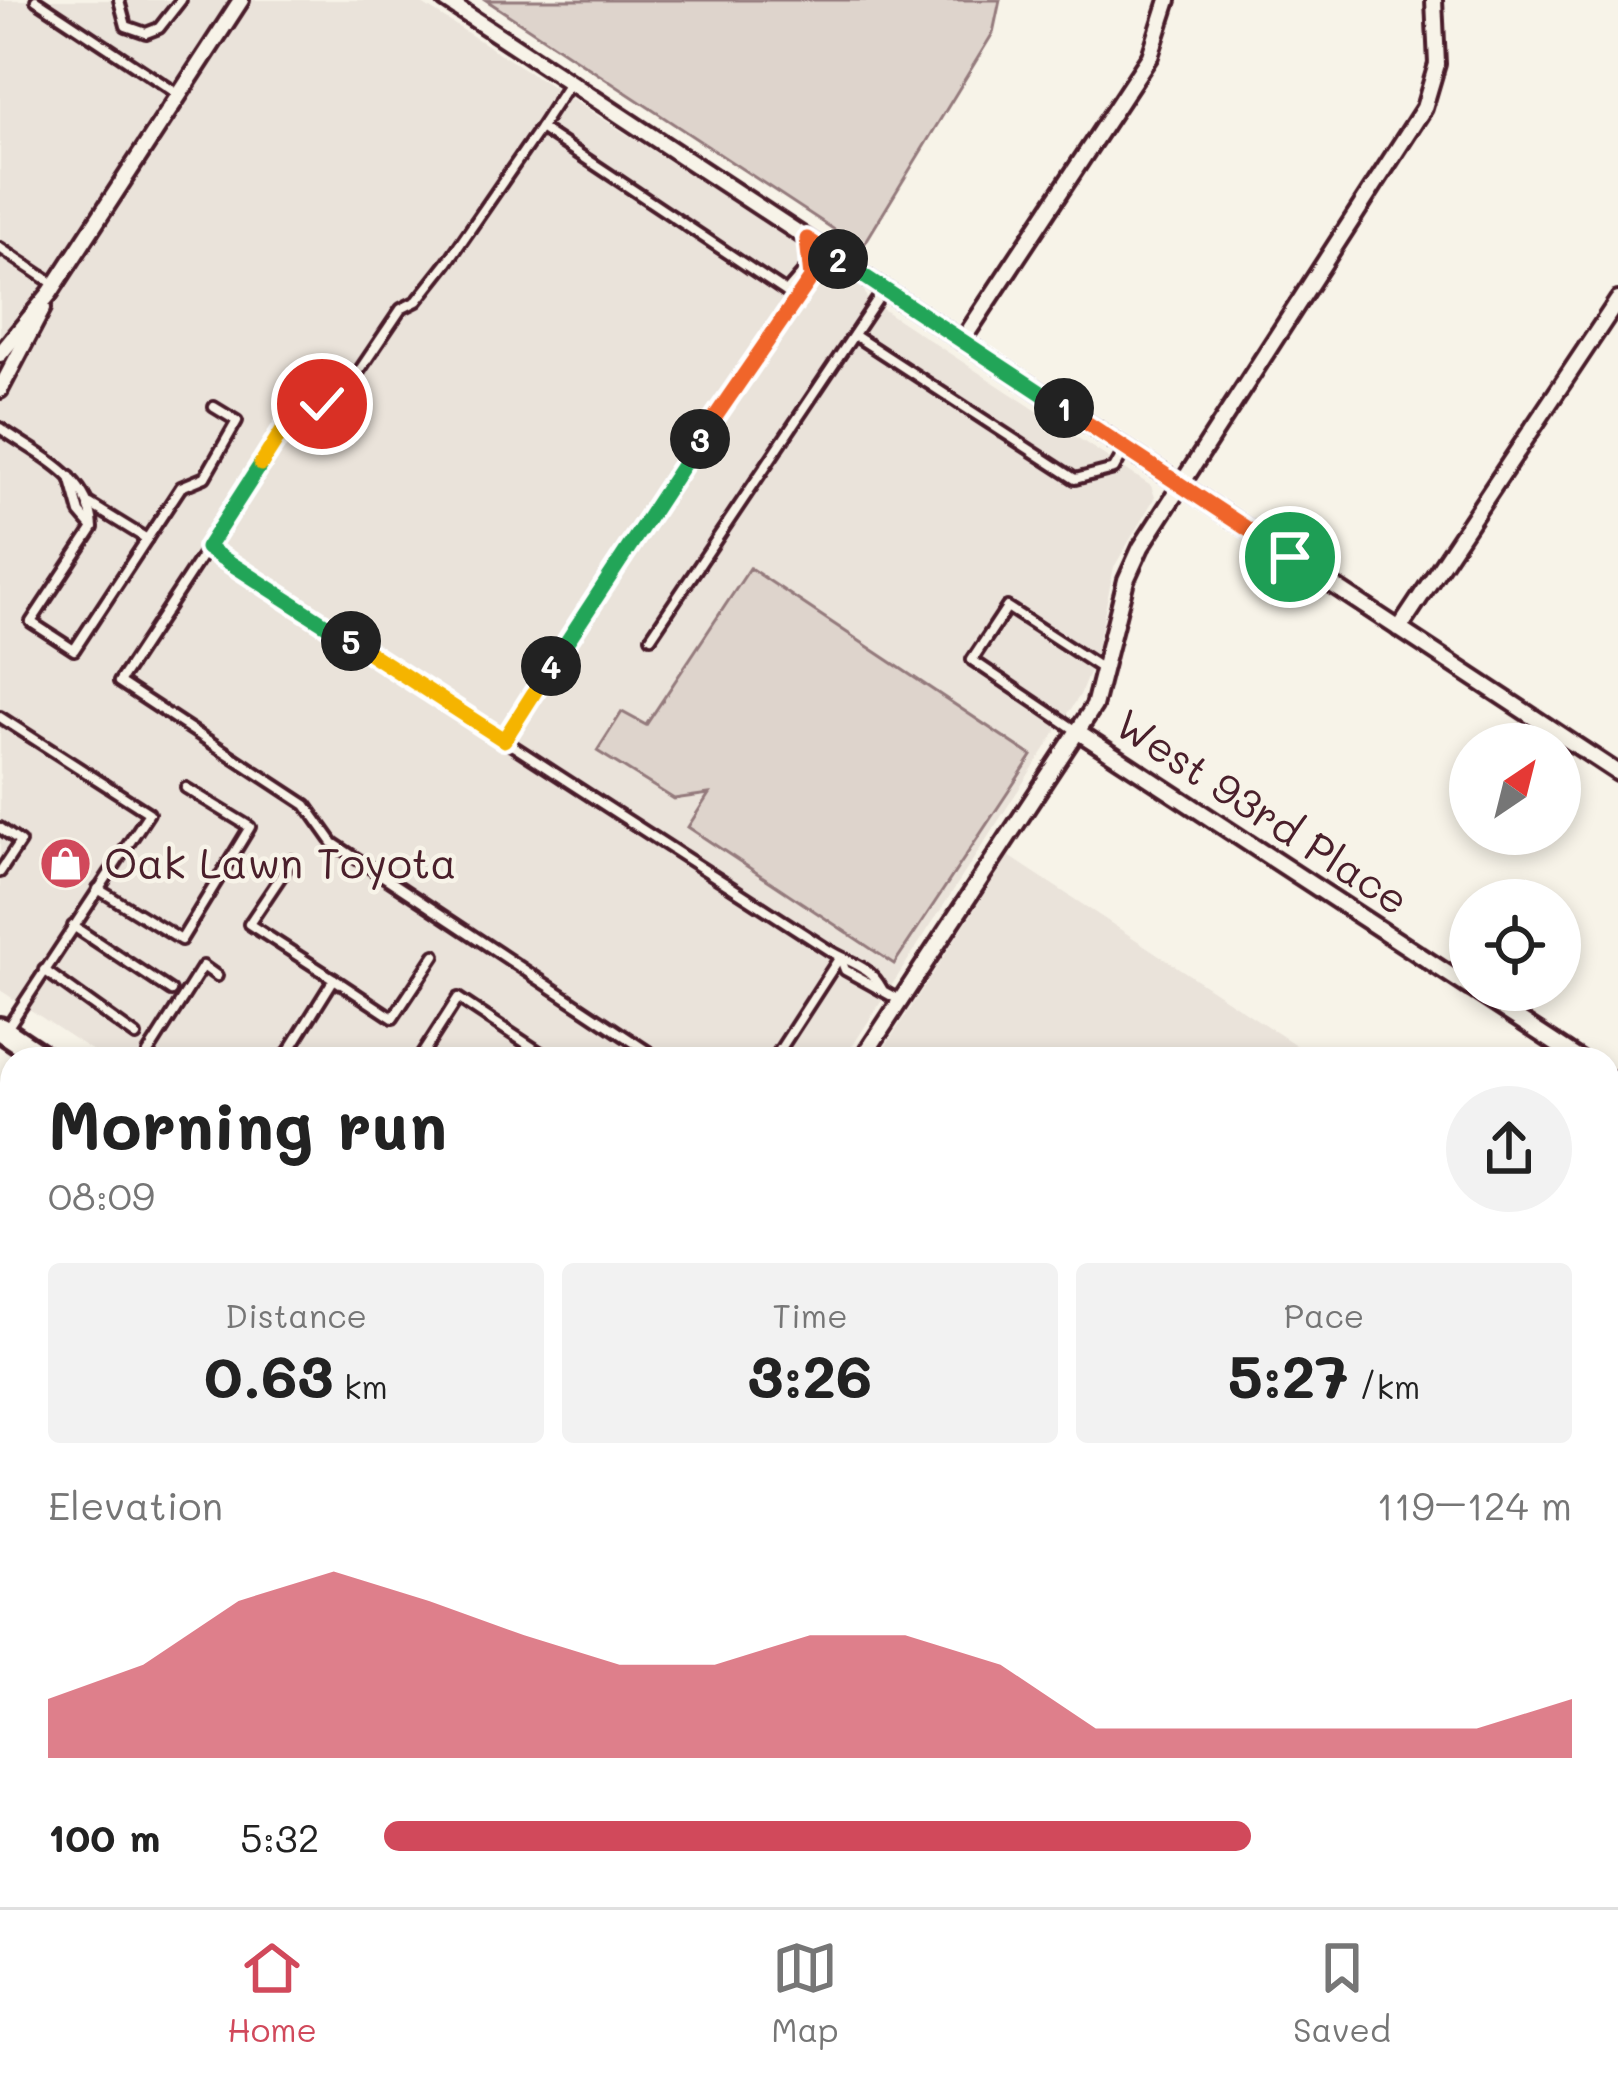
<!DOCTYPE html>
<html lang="en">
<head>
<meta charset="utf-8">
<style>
  body { margin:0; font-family:Mali,sans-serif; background:#f2f2f2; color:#222; height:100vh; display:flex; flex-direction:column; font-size:45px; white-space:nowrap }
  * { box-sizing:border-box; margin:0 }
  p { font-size:39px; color:#767676 }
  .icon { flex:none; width:66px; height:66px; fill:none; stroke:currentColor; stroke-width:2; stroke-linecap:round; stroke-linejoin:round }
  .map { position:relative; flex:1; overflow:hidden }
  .panel { position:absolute; left:0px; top:1047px; width:1620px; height:861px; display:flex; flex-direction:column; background:#fff; border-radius:36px 36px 0 0; box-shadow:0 6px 18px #0003 }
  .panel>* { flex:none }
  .needle { width:78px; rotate:35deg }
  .fabs { position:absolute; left:1449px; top:723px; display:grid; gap:24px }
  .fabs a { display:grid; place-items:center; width:132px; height:132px; border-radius:50%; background:#fff; box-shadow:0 6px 18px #0003; font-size:60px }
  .pin { position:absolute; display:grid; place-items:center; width:102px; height:102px; color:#fff; margin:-51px; border:6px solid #fff; border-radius:50%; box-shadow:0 3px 12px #0007 }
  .km { position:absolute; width:60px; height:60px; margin:-30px; border-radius:50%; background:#222; color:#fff; font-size:33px; line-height:60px; text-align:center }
  .round { display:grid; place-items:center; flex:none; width:126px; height:126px; border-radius:63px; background:#f2f2f2 }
  .summary { display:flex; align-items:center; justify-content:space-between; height:204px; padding:0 48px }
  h1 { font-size:66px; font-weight:800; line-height:90px }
  .figures { display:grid; grid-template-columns:repeat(3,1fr); gap:18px; height:204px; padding:12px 48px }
  .figures div { display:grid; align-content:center; border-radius:12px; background:#f2f2f2; text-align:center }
  .figures b { font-size:60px; font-weight:800 }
  .figures small { font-size:33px; font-weight:400 }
  .figures p { font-size:33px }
  .chart { height:336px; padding:24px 48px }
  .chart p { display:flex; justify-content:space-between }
  .chart svg { width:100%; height:216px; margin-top:12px; fill:#d1495b; opacity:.7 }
  ul { padding:0 48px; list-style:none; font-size:39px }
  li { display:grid; grid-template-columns:192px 144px 1fr; align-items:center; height:90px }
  li i { height:30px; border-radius:15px; background:#d1495b }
  .tab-bar { display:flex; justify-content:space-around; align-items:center; height:168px; border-top:3px solid #e0e0e0; background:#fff; font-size:33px; color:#767676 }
  .tab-bar a { display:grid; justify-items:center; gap:6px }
  .tab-bar .on { color:#d1495b }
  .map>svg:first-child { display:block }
</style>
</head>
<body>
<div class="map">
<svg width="1618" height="1907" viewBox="0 0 1618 1907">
  <rect width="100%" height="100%" fill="#f7f3e8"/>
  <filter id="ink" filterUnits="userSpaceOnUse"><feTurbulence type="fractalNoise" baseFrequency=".00833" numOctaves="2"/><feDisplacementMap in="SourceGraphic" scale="24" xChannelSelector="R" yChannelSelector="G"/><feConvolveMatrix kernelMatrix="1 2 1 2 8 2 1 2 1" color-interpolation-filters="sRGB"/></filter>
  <g filter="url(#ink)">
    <g fill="#eae3da">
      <path d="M0 0H416L863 285 867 299 1151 486 1155 497 1114 567 1095 658 1080 695 844 1059H105L0 990Z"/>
      <path d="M1009 856 1317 1059H877Z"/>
      <path d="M1608 1251 1618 1257V1856L1608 1871Z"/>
      <path d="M344 1896H1240L1256 1907H346L340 1903Z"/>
      <path d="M1367 1896H1592L1585 1907H1383Z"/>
    </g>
    <g fill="#ded4cc" stroke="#947a7c" stroke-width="3">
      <path d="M486 0H1000L993 33 862 248Z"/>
      <path d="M750 568 1032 756 894 964 688 827 709 794 674 799 597 751 622 712 646 725Z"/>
    </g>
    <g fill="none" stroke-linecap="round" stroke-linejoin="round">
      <defs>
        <g id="lane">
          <path d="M36 0 178 94"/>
          <path d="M119 0 126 26 146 33 159 28 181 0"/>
          <path d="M540 128 570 82"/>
          <path d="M0 248 54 284"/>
          <path d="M786 292 812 262"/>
          <path d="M798 300 540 128 447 263 417 301 401 309 347 389 294 412 207 548 827 949C848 963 869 964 882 989"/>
          <path d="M854 335 1075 479 1114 469 1125 449"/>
          <path d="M0 428C38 455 91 476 93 528L31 622 74 650 181 487 205 477 237 421 214 407"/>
          <path d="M70 477 80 513 92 527"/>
          <path d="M90 504 147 539"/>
          <path d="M207 548 119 682 306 805 333 843 659 1059"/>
          <path d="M651 637 883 291"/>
          <path d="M0 717 149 813 6 1030"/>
          <path d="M1077 731 972 660 1007 607 1104 670"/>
          <path d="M504 740 731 390 811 278 808 241"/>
          <path d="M0 828 20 842 0 872"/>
          <path d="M98 889 181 940 250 827 186 788"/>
          <path d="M73 926 171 991"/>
          <path d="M841 959 845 970 899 1000"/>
          <path d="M44 970 136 1036"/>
          <path d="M334 979 393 1018 435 955"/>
          <path d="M148 1053 203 966 217 976"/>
          <path d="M284 1059 334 979 249 924 292 860"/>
          <path d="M419 1059 458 998 550 1059"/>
          <path d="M774 1059 840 957"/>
          <path d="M0 1231 12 1239"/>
        </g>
        <g id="street">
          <path d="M445 0 1618 773"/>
          <path d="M962 341 1150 56 1168 0"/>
          <path d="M0 354 50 293 241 0"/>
          <path d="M0 390 43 308"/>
          <path d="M1399 629 1618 300"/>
          <path d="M1077 731 1470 988"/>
          <path d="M1474 990 1579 1059"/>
          <path d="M862 1059 1094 706 1126 580 1141 547 1424 108 1437 64 1434 0"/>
          <path d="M1608 1078 1618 1084"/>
          <path d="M0 1364 12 1346"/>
          <path d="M0 1689 12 1697"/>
          <path d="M0 1862 12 1844"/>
          <path d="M311 1896 328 1907"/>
        </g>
        <path id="secondary" d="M1617 1907 1618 1906"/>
        <g id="primary">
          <path d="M0 1029 45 1059"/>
          <path d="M1315 1896 1334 1907"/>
        </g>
      </defs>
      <use href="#lane" stroke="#4a1f2b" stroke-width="16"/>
      <use href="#street" stroke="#4a1f2b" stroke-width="22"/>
      <use href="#secondary" stroke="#4a1f2b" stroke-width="30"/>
      <use href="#primary" stroke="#4a1f2b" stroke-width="30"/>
      <use href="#lane" stroke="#f7f3e8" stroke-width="8"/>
      <use href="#street" stroke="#f7f3e8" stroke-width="14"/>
      <use href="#secondary" stroke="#f7f3e8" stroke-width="21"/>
      <use href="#primary" stroke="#f7f3e8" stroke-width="21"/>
    </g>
  </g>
  <g fill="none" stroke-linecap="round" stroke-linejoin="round" filter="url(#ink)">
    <defs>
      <path id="split-1" d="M1064 408 1290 557"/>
      <path id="split-2" d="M838 259 1064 408"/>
      <path id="split-3" d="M700 439 811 278 807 239 838 259"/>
      <path id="split-4" d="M551 666 700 439"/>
      <path id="split-5" d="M351 641 504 740 551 666"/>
      <path id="split-6" d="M261 464 207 548 351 641"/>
      <path id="split-7" d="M261 464 294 412 322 404"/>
    </defs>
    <use href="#split-1" stroke="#fff" stroke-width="24"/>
    <use href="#split-2" stroke="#fff" stroke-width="24"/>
    <use href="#split-3" stroke="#fff" stroke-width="24"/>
    <use href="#split-4" stroke="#fff" stroke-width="24"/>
    <use href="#split-5" stroke="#fff" stroke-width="24"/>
    <use href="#split-6" stroke="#fff" stroke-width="24"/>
    <use href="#split-7" stroke="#fff" stroke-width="24"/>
    <use href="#split-1" stroke="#f0652b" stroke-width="15"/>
    <use href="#split-2" stroke="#22a559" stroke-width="15"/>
    <use href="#split-3" stroke="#f0652b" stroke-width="15"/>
    <use href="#split-4" stroke="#22a559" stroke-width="15"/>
    <use href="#split-5" stroke="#f5b400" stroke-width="15"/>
    <use href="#split-6" stroke="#22a559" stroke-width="15"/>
    <use href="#split-7" stroke="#f5b400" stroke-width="15"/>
  </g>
  <defs>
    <symbol id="shop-disc" viewBox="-11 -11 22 22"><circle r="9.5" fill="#d1495b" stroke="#f7f3e8"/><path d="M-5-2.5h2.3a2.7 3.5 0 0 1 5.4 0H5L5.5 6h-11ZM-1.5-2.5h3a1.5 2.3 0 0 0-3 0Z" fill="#fff"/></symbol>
  </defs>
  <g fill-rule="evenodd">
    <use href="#shop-disc" x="36" y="834" width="59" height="59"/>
  </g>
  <g text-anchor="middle" stroke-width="9" stroke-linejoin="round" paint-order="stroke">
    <g font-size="42" fill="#4a1f2b" stroke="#f7f3e8">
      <text transform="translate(1262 812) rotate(33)" y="15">West 93rd Place</text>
    </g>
    <g font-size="42" fill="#4a1f2b" stroke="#f7f3e8" text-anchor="start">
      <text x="104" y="879">Oak Lawn Toyota</text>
    </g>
  </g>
</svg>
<div class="fabs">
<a><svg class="needle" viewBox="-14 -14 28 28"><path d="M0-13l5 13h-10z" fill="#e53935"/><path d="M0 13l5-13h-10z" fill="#767676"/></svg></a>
<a><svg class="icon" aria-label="locate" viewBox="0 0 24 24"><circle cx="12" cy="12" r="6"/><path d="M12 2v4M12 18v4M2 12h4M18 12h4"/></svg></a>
</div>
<div class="pin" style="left:1290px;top:557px;background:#1e9e55"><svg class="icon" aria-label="arrive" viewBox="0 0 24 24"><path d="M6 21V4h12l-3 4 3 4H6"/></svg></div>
<div class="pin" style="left:322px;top:404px;background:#d93025"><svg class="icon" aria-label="check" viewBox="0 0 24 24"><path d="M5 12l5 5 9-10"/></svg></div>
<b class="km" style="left:1064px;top:408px">1</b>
<b class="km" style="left:838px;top:259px">2</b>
<b class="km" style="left:700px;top:439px">3</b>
<b class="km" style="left:551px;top:666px">4</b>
<b class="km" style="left:351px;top:641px">5</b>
<section class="panel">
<div class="summary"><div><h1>Morning run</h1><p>08:09</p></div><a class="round"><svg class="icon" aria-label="share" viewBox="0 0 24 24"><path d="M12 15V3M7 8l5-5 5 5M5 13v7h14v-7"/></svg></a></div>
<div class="figures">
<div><p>Distance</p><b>0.63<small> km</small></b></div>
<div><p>Time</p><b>3:26</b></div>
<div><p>Pace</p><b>5:27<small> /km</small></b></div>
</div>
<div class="chart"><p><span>Elevation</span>119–124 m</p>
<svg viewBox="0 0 160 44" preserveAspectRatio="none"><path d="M0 44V32L10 25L20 12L30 6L40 12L50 19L60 25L70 25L80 19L90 19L100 25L110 38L120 38L130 38L140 38L150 38L160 32V44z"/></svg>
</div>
<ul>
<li><b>100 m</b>5:32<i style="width:73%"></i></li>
</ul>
</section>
</div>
<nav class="tab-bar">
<a class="on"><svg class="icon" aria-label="home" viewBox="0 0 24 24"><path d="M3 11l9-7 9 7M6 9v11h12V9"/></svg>Home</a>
<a><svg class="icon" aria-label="map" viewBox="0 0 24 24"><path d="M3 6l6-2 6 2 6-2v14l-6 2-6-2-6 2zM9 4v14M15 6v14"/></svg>Map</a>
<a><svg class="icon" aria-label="saved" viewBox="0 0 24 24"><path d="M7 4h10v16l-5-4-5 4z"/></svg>Saved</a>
</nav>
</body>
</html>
